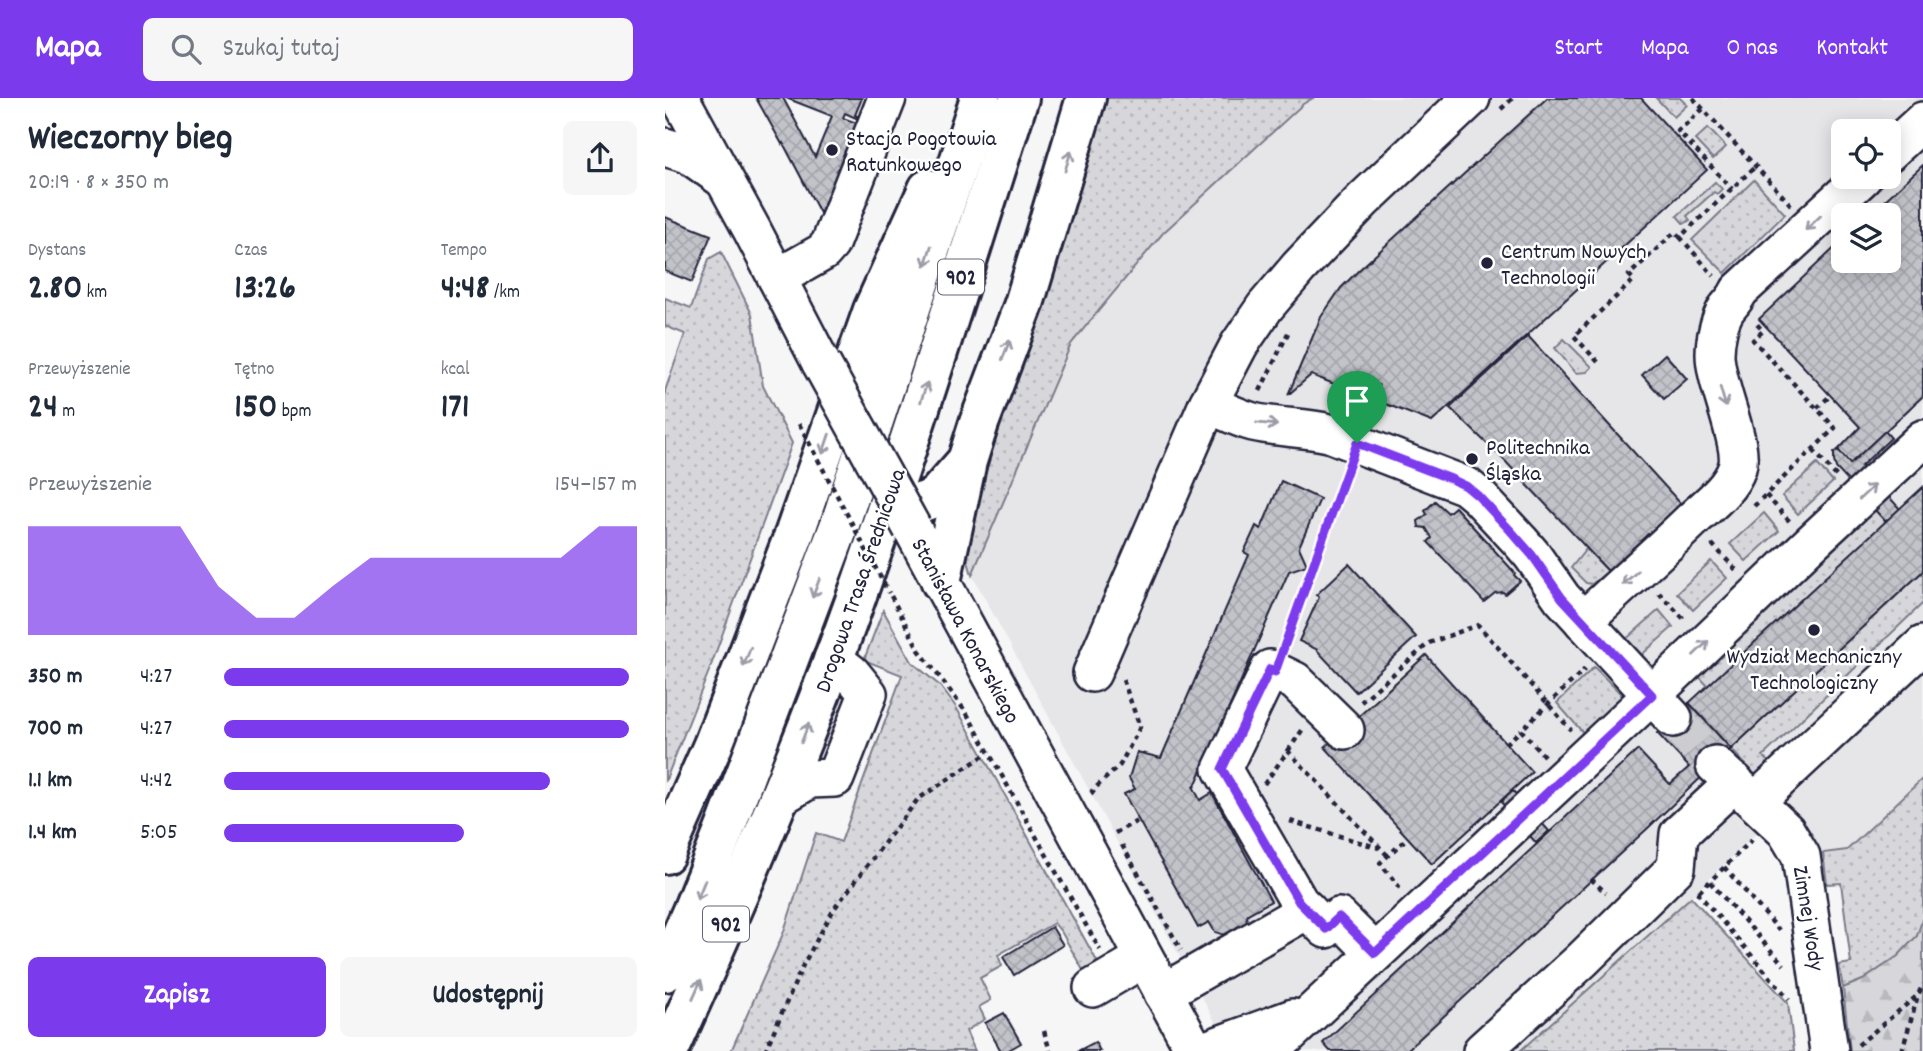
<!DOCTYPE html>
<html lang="pl">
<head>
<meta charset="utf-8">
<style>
  body { margin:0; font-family:Dekko,sans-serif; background:#f6f6f7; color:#1f2937; height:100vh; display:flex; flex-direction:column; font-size:26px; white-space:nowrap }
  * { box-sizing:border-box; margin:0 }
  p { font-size:23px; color:#747a83 }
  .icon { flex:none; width:38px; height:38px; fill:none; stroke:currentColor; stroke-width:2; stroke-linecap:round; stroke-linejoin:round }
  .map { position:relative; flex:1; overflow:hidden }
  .drawer { display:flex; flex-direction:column; background:#fff; width:665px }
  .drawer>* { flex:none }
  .buttons { position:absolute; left:1166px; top:21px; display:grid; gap:14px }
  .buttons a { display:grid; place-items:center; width:70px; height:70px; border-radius:10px; background:#fff; box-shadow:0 4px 18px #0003; font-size:35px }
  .pin { position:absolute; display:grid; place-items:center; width:60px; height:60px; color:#fff; margin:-72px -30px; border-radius:50% 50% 50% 0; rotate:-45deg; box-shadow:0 0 7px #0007 }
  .pin .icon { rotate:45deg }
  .round { display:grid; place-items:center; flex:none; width:74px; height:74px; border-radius:10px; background:#f6f6f7 }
  .overview { display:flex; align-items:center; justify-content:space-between; height:119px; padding:0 28px }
  h1 { font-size:38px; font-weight:800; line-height:52px }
  .metrics { display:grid; grid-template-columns:repeat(3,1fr); gap:10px; height:119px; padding:7px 28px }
  .metrics div { display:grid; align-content:center }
  .metrics b { font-size:35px; font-weight:800 }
  .metrics small { font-size:19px; font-weight:400 }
  .metrics p { font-size:19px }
  .chart { height:196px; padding:14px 28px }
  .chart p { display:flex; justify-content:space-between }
  .chart svg { width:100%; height:126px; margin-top:7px; fill:#7c3aed; opacity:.7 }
  .cta { display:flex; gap:14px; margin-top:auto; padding:14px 28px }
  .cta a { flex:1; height:80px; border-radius:10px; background:#7c3aed; color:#fff; font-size:28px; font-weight:800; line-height:80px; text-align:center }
  .cta a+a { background:#f6f6f7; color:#1f2937 }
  ul { padding:0 28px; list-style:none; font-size:23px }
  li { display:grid; grid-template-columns:112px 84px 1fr; align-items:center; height:52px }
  li i { height:18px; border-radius:9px; background:#7c3aed }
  header { display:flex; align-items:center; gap:42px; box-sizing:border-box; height:98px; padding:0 35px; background:#7c3aed; color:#fff }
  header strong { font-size:33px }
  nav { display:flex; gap:38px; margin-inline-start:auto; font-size:24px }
  .search { width:490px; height:63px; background:#f6f6f7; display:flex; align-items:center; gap:18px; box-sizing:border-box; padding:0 24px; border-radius:10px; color:#747a83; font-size:26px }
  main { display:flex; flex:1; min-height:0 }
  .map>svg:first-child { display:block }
</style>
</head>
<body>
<header>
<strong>Mapa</strong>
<div class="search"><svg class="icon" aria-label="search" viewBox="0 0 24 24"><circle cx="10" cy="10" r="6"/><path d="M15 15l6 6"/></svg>Szukaj tutaj</div>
<nav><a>Start</a><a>Mapa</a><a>O nas</a><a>Kontakt</a></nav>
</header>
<main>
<section class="drawer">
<div class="overview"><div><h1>Wieczorny bieg</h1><p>20:19 · 8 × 350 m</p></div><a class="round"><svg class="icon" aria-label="share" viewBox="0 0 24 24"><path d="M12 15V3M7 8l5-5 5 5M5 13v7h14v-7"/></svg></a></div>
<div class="metrics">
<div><p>Dystans</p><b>2.80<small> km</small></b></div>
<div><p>Czas</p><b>13:26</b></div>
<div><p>Tempo</p><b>4:48<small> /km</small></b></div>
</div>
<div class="metrics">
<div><p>Przewyższenie</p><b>24<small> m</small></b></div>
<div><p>Tętno</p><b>150<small> bpm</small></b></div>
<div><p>kcal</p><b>171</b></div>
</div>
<div class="chart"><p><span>Przewyższenie</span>154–157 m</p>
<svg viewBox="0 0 160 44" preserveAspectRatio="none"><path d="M0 44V6L10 6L20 6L30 6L40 6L50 27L60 38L70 38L80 27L90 17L100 17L110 17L120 17L130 17L140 17L150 6L160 6V44z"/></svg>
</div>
<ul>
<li><b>350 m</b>4:27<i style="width:98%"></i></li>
<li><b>700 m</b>4:27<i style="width:98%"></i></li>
<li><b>1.1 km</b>4:42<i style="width:79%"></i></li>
<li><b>1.4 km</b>5:05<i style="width:58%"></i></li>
</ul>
<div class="cta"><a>Zapisz</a><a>Udostępnij</a></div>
</section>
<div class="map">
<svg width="1258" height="953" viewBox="0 0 1258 953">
  <defs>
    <pattern id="grass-dots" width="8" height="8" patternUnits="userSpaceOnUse" patternTransform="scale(1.75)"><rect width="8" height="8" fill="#d7d7db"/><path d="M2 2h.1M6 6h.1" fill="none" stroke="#b8b8bd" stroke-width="1.8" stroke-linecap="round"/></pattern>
    <pattern id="forest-firs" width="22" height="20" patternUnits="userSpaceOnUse" patternTransform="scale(1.75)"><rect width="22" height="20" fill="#d7d7db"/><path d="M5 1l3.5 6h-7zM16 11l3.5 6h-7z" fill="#b8b8bd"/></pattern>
    <pattern id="building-cross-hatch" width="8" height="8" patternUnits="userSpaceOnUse" patternTransform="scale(1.75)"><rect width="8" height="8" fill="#c2c2c9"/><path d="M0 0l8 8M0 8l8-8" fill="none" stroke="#a6a6ae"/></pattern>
  </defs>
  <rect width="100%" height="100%" fill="#f6f6f7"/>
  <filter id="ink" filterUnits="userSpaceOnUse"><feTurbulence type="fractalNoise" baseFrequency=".0143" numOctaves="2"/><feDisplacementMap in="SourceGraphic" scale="14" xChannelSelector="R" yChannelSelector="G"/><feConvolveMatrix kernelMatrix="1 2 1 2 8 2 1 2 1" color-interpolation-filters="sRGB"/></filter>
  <g filter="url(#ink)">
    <path fill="#e6e6e9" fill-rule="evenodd" d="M648 0H1258V680L1181 752 1136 758 1107 720 1026 799 855 953H566L307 477 406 246 498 135 638 6ZM1178 33H1223V79H1178ZM1178 117H1223V163H1178Z"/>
    <g fill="url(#grass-dots)" stroke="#7c7c8b" stroke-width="2">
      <path d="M439 0H648L638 6 498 135 406 246 307 477 298 446Z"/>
      <path d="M991 0H1015L1022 7 1009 19Z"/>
      <path d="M1043 30 1061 49 1048 61 1030 42Z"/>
      <path d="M1089 82 1120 116 1060 175 1027 142Z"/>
      <path d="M1050 84 1057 91 1052 96 1049 94 1022 118 1025 122 1019 126 1012 118Z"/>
      <path d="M56 154 87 216 98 288 127 345 44 573 0 684V293L20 236 0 228V200L26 210 44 161Z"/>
      <path d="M899 241 927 269 922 274 911 275 890 250Z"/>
      <path d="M1152 366 1168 384 1133 416 1117 398Z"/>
      <path d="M1206 407 1221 424 1043 588 1027 571Z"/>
      <path d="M1099 415 1114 433 1081 463 1065 446Z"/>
      <path d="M921 451 943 473 927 486 921 485 906 470Z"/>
      <path d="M1046 463 1062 480 1028 512 1012 495Z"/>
      <path d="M1256 475 1258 477V505L1098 658 1113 673 1099 686 1066 651Z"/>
      <path d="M218 512 247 564 275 588 291 609 434 867 423 881 397 835 389 825 333 857 337 868 315 880 326 902 314 909 320 921 301 933 310 953H66L118 836 151 735 176 744 237 577 199 562Z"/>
      <path d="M994 512 1008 529 973 560 959 543Z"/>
      <path d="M929 569 957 597 955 605 920 637 892 605Z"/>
      <path d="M1258 680V820L1252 838 1233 858 1198 882 1178 890 1174 867 1186 865 1176 785 1162 786 1158 755 1182 752Z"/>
      <path d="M1026 799 1123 905 1129 953H855Z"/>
    </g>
    <path fill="url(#forest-firs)" stroke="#7c7c8b" stroke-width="2" d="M1258 820V953H1185L1178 890 1198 882 1233 858 1252 838Z"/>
    <g fill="url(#building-cross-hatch)" stroke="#22223b" stroke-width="2">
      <path d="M91 0H118L150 59 167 18 121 0H197L190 17 194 19 193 21 180 15 178 20 192 25 156 117 118 45 117 46Z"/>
      <path d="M882 0H976L1042 72 767 324 646 277 623 297 656 219 676 190 694 172Z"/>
      <path d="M1258 67V298L1185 366 1173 352 1195 329 1094 221 1178 142V163H1223V117H1204Z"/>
      <path d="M0 119 46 137 27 184 0 173Z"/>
      <path d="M863 238 1016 406 943 473 841 364 785 310Z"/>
      <path d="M1000 256 1022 281 999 301 977 277Z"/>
      <path d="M1220 333 1226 340 1196 368 1235 411 1221 424 1171 370 1169 363V355L1173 352 1185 366Z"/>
      <path d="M616 383 655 401 634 449 642 467 624 473 530 688H528L535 702 547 695 606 803 583 816 576 842 550 834 544 824 533 830 459 696 470 691 464 680 472 654 496 660 584 457 579 454 591 428 596 431Z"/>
      <path d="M1258 389V473L1066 651 1024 605Z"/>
      <path d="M770 403 783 415 790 409 850 475 849 477 855 483 840 496 838 494 830 495 819 504 763 444 767 440 761 430 754 429 753 423 759 419 762 416 760 413Z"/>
      <path d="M684 466 751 539 691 594 651 551 634 543 654 499 651 497Z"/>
      <path d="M761 557 867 674 767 766 660 649Z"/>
      <path d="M1024 605 1066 651 983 730 741 953H665L658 945 973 652 1005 686 1024 669 992 635Z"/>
      <path d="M848 693 884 733 871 745 836 704Z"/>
      <path d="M387 829 398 847 349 877 338 859Z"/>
      <path d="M339 915 356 945 342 953H336L320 925Z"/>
      <path d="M430 944 435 953H413Z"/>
    </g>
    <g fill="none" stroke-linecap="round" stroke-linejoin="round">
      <path stroke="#ccccd1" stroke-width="37" stroke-dasharray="37 18" stroke-linecap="butt" d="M1008 620 1050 667"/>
      <defs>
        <g id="minor">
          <path d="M15 0 87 132 156 265"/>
          <path d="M0 49 23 56 57 80"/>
          <path d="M1223 55 1258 23"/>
          <path d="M112 180 158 154 165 146 222 0"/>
          <path d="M543 306C558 312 572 320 588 324 613 330 639 329 664 335L801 388 813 398 855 443 867 457 897 500 1008 620"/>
          <path d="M247 430 530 953"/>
          <path d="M918 523C954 489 992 456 1027 422 1043 407 1065 391 1072 370 1080 347 1050 287 1050 256 1050 242 1054 222 1062 210 1067 204 1071 200 1074 193L1198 79"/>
          <path d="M427 575 543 306 574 247 600 209 634 169 698 102 806 0"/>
          <path d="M680 632 630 583 605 571 557 671 634 804 661 831 674 819 710 855"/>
          <path d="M1050 667 1121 733 1136 758 1164 953"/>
          <path d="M115 699 145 681 170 680 203 596 186 575 168 561"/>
          <path d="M1091 703 1258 547"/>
          <path d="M428 890 479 860"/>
          <path d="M498 895 642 812"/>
          <path d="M538 953 628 920"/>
          <path d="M602 953 623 937 987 597 1146 445 1258 341"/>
          <path d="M817 953 917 862 1011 770 1014 736 1070 684"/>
        </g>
        <g id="major">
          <path d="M231 404C246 408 258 406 271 398L301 364"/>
          <path d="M276 484 302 363 314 325 359 206 421 0"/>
          <path d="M0 756 48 647 129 437 208 212 263 91"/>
          <path d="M0 874 27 813 61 728 175 426 315 0"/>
          <path d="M4 953C74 799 141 643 197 483 253 323 302 161 354 0"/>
        </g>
      </defs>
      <use href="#minor" stroke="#22223b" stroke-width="42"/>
      <use href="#major" stroke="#22223b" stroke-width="44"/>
      <g stroke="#22223b" stroke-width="4.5" stroke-dasharray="5 5" stroke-linecap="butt">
        <path d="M1028 0 1126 107"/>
        <path d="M836 11 848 0"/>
        <path d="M1038 11 1013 33 1067 91"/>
        <path d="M1015 139 1049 178"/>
        <path d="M933 264 909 238 969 182 964 177 1010 134 1015 139 1091 68"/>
        <path d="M595 293 623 235"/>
        <path d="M1152 310 1166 297"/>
        <path d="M701 319 713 285"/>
        <path d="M1148 352 1173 380"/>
        <path d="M1101 397 1126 425"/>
        <path d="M1089 408 1170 330 1088 242 1098 233 1091 225"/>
        <path d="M1047 446 1073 474"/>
        <path d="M994 495 1020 522"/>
        <path d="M226 498 254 552 301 614 435 852"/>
        <path d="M620 547 682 374"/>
        <path d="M696 604 764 545 813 527 906 632"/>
        <path d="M841 646 856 632"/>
        <path d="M623 653 638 631"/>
        <path d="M879 658 856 632 920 571"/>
        <path d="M599 686 623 653 723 758"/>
        <path d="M429 696 427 693 455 667 475 629 458 582"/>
        <path d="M625 723 714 750"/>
        <path d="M450 735 474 722"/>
        <path d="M457 747 516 852"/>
        <path d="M1059 769 1114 832"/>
        <path d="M926 781 941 795"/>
        <path d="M1045 784 1119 867"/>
        <path d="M735 790 715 765 742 740"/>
        <path d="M1032 794 1124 901"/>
        <path d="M1034 794 1087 742"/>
        <path d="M379 933 385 953"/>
        <path d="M1193 947 1253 897 1258 886"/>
        <path d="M100 953 138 867 169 811 253 701 323 655"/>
        <path d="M1237 953 1253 897"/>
      </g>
      <use href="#minor" stroke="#fff" stroke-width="37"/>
      <use href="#major" stroke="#fff" stroke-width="38"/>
      <defs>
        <path id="minor-bridge" d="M156 265 247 430"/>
      </defs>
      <use href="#minor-bridge" stroke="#22223b" stroke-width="42" stroke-linecap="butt"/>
      <path stroke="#22223b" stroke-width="4.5" stroke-dasharray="5 5" stroke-linecap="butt" d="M134 326 224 495"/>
      <use href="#minor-bridge" stroke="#fff" stroke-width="37"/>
    </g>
    <defs><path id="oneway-shaft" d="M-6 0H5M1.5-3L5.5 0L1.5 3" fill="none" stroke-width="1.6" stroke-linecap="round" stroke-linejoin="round" transform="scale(1.75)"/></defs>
    <g stroke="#9c9ca7">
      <use href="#oneway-shaft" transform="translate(403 63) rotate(-73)"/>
      <use href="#oneway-shaft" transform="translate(1148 125) rotate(137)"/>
      <use href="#oneway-shaft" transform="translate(263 158) rotate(108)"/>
      <use href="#oneway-shaft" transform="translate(341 252) rotate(-69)"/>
      <use href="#oneway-shaft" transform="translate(259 294) rotate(-71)"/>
      <use href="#oneway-shaft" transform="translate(1058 299) rotate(74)"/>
      <use href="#oneway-shaft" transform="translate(602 326) rotate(6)"/>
      <use href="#oneway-shaft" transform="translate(161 346) rotate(109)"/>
      <use href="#oneway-shaft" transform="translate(1202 394) rotate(-43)"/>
      <use href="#oneway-shaft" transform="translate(965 480) rotate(138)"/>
      <use href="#oneway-shaft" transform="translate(151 490) rotate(111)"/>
      <use href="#oneway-shaft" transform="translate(1036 550) rotate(-44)"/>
      <use href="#oneway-shaft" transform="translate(82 559) rotate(111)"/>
      <use href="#oneway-shaft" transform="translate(140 635) rotate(-69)"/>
      <use href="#oneway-shaft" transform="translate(36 792) rotate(112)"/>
      <use href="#oneway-shaft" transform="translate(32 891) rotate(-66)"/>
    </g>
  </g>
  <g fill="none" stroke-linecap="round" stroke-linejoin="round" filter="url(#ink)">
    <defs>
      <path id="route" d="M692 345 786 381 801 388 813 398 845 432 867 457 897 500 987 597 710 855 674 819 661 831 634 804 557 671 605 571 610 574Z"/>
    </defs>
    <use href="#route" stroke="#fff" stroke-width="14"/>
    <use href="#route" stroke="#7c3aed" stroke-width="9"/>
  </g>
  <g fill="#22223b" stroke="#fff" stroke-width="2.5">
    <circle cx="167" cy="52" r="7"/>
    <circle cx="822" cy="165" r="7"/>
    <circle cx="807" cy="361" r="7"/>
    <circle cx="1149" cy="532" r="7"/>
  </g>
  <g text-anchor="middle" stroke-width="5" stroke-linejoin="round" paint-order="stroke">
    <g fill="#fff" stroke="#646476" stroke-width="2">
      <rect x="273" y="161.5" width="46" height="35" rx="5"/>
      <rect x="38" y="808.5" width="46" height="35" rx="5"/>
    </g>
    <g font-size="21" font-weight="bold" fill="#22223b">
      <text x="296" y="186">902</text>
      <text x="61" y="833">902</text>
    </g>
    <g font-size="23" fill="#22223b" stroke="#fff" text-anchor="start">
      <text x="181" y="47">Stacja Pogotowia<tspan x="181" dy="26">Ratunkowego</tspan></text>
      <text x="836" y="160">Centrum Nowych<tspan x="836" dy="26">Technologii</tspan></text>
      <text x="821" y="356">Politechnika<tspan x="821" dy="26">Śląska</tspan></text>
      <text x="1149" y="565" text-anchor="middle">Wydział Mechaniczny<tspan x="1149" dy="26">Technologiczny</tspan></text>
    </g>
    <g font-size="23" fill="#22223b" stroke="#fff">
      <text transform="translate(194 482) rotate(-71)" y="8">Drogowa Trasa Średnicowa</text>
      <text transform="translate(302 532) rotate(62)" y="8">Stanisława Konarskiego</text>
      <text transform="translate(1145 820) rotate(81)" y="8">Zimnej Wody</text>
    </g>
  </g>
</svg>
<div class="buttons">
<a><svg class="icon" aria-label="locate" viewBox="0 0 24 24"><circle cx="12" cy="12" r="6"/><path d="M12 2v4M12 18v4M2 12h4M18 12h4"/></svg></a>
<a><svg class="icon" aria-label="layers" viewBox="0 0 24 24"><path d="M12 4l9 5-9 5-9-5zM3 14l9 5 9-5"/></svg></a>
</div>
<div class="pin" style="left:692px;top:345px;background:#1e9e55"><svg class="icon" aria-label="arrive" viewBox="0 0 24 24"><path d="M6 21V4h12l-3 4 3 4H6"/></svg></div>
</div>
</main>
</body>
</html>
